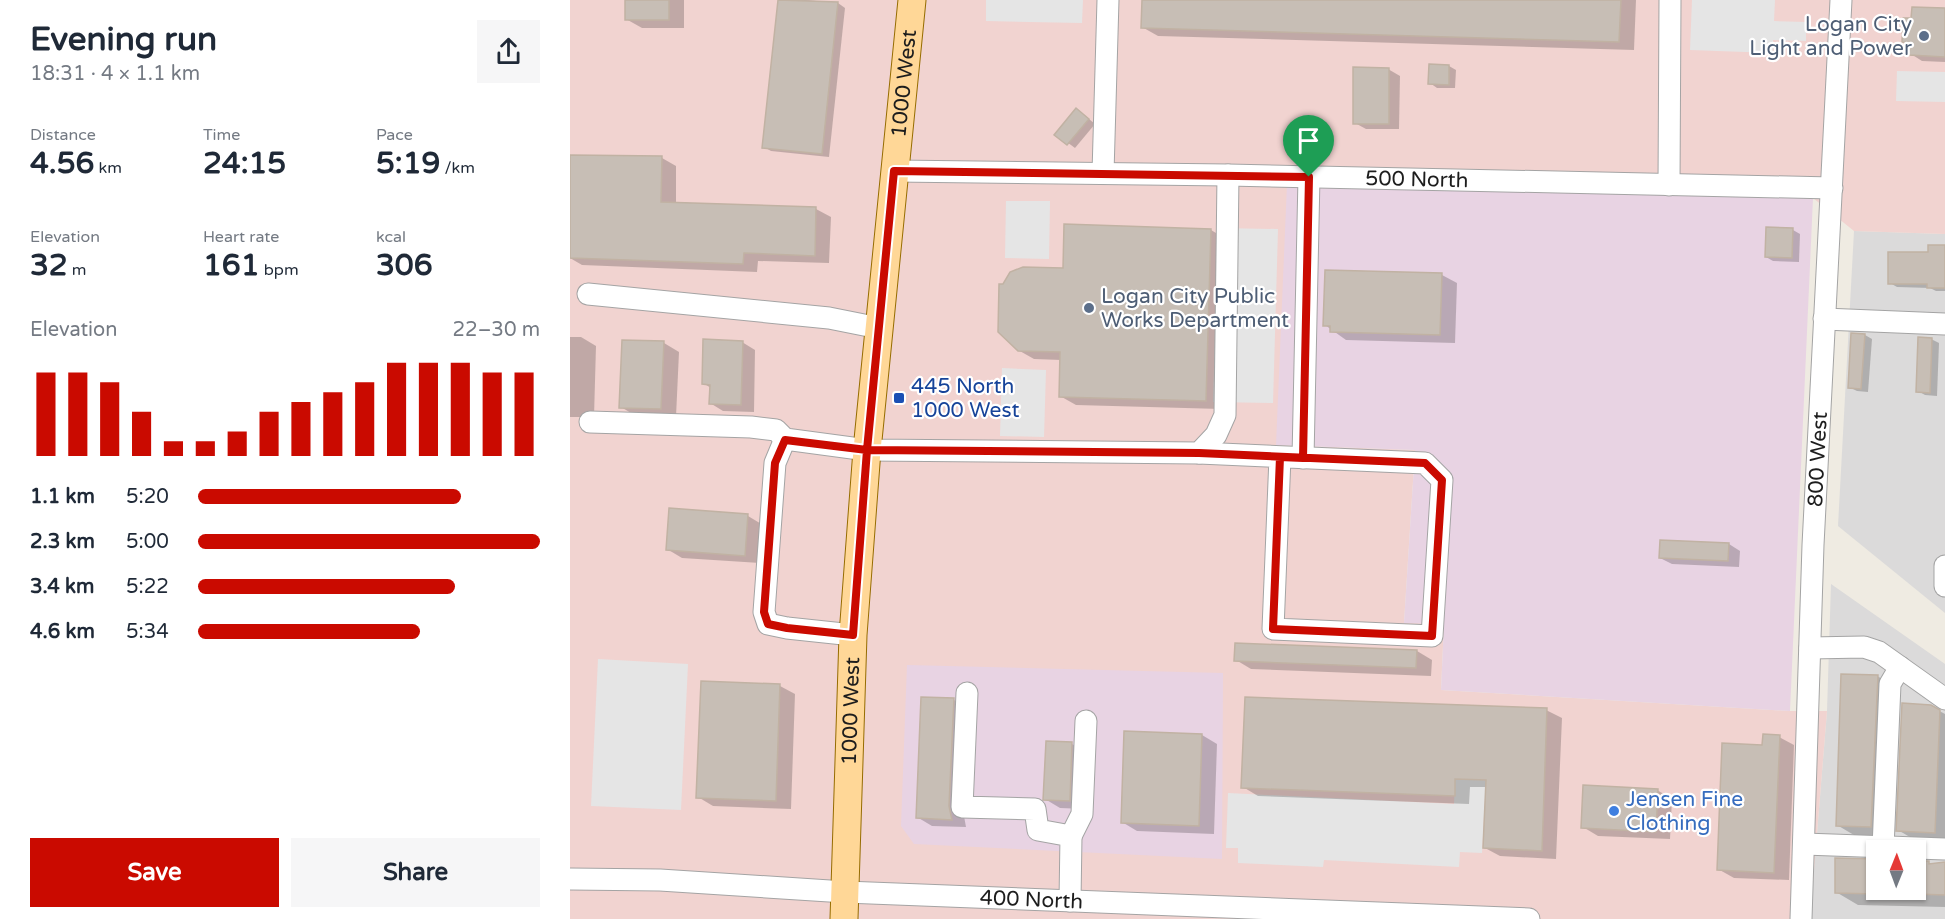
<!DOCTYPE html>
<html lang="en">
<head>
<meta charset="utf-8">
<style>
  body { margin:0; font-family:"Varela Round",sans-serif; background:#f6f6f7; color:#1f2937; height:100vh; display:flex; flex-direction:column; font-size:22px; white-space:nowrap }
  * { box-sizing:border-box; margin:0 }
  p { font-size:20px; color:#747a83 }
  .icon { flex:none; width:33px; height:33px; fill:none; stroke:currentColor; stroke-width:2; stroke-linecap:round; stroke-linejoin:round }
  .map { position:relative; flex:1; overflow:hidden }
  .side { display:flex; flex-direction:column; background:#fff; width:570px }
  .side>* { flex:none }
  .needle { width:39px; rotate:1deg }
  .controls { position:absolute; left:1296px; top:840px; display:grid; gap:12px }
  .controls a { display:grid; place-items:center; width:60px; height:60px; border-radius:0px; background:#fff; box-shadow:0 2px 4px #0004; font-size:30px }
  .pin { position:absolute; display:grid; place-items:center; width:51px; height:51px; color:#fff; margin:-62px -26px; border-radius:50% 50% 50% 0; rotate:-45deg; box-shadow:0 0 6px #0007 }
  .pin .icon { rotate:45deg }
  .round { display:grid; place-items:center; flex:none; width:63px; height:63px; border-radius:0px; background:#f6f6f7 }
  .summary { display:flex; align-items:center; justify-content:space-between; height:102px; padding:0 30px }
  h1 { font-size:33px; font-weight:800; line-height:45px }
  .metrics { display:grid; grid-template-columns:repeat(3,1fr); gap:9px; height:102px; padding:6px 30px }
  .metrics div { display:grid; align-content:center }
  .metrics b { font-size:30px; font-weight:800 }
  .metrics small { font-size:16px; font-weight:400 }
  .metrics p { font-size:16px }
  .chart { height:168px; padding:12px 30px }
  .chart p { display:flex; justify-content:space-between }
  .chart svg { width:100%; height:108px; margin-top:6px; stroke:#ca0a00; stroke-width:6 }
  .cta { display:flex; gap:12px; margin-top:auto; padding:12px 30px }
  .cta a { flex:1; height:69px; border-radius:0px; background:#ca0a00; color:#fff; font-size:24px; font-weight:800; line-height:69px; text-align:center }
  .cta a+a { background:#f6f6f7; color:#1f2937 }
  ul { padding:0 30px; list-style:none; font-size:20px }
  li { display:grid; grid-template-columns:96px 72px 1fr; align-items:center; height:45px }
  li i { height:15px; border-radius:8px; background:#ca0a00 }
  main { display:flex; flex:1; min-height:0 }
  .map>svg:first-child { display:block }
</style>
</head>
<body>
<main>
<section class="side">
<div class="summary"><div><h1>Evening run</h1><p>18:31 · 4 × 1.1 km</p></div><a class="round"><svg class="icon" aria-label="share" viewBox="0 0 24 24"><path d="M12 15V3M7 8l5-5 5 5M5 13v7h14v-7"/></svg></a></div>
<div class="metrics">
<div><p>Distance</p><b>4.56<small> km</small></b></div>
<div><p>Time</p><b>24:15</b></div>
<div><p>Pace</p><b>5:19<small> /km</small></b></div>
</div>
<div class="metrics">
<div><p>Elevation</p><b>32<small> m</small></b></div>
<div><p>Heart rate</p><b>161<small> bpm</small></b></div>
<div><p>kcal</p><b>306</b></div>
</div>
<div class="chart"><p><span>Elevation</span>22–30 m</p>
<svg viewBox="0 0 160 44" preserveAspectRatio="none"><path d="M5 44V10M15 44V10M25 44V14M35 44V26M45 44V38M55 44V38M65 44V34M75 44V26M85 44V22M95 44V18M105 44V14M115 44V6M125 44V6M135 44V6M145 44V10M155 44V10"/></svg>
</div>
<ul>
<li><b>1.1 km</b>5:20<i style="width:77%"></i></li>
<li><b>2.3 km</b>5:00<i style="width:100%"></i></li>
<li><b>3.4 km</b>5:22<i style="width:75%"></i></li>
<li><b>4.6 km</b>5:34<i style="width:65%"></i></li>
</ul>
<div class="cta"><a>Save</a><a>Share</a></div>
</section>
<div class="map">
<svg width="1375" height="919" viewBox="0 0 1375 919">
  <rect width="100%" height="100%" fill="#efebe2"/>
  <g fill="#dbdada" fill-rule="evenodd">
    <path d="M1284 231 1375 234V613L1268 526Z"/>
    <path d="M1261 584 1375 664V919H1240L1257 711ZM1306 850H1346V890H1306Z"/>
  </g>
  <path fill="#f1d3d0" d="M0 0H1375V234L1284 231 1243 198 706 445 845 450 834 623H874L871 690 1220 711H1257L1240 919H0Z"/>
  <g fill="#e8d3e3">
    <path d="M717 184 1243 198 1220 711 871 690 874 624 834 623 845 450 706 445Z"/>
    <path d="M337 665 653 673 652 859 344 844 331 826Z"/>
  </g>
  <g fill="#e5e5e5">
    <path d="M416 0H513L512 23 416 21Z"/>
    <path d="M1122 0H1205L1204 21 1236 22V41L1203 40V53L1120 50Z"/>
    <path d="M1327 71 1375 72V102L1326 101Z"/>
    <path d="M436 201H480L479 259 435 258Z"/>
    <path d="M648 228 708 229 703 403 643 402Z"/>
    <path d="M432 368 476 370 474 437 430 436Z"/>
    <path d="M28 659 118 664 111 810 21 806Z"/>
    <path d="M885 779 916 780 912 853 890 852 889 867 754 860 753 867 668 863V848H656L658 793 884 804Z"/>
  </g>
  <g fill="#0003">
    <path d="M57 0H114V28H72L56 19Z"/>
    <path d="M210 0H236L268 3 275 8 259 157 201 151 194 147Z"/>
    <path d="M573 0H1066L1064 50 588 36 572 27Z"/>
    <path d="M1343 8 1375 10V62L1352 61 1341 54V46L1333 41 1343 20Z"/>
    <path d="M879 66 886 70 885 88H867L860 83Z"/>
    <path d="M818 69 830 76 829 129H796L785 123Z"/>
    <path d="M513 114 525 124 505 148 486 134Z"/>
    <path d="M0 156 92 158 106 166V204L246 209 261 217 259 263 188 261 187 272 12 265 0 258Z"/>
    <path d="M495 226 641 230 656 239 651 409 506 405 490 396 491 360 464 359 448 350 494 269Z"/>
    <path d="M1223 230 1230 234 1229 262 1203 261 1196 257Z"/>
    <path d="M1359 247H1375V291H1366L1360 288 1327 287 1320 283 1359 253Z"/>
    <path d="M872 275 887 283 885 343 776 340 755 325Z"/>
    <path d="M1295 335 1302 339 1298 392 1287 391 1279 387Z"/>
    <path d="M0 337H11L26 346 24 417H0Z"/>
    <path d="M1361 339 1369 343 1367 396 1355 395 1348 391Z"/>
    <path d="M172 342 185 350 184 412 153 411 140 403 141 388 133 383Z"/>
    <path d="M94 343 109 352 106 417 66 416 51 407Z"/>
    <path d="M100 510 178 516 193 525 190 563 112 558 97 549Z"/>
    <path d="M1159 544 1170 551 1169 567 1102 564 1090 558Z"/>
    <path d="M847 651 862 660 861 676 681 669 666 660Z"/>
    <path d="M1307 676 1330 689 1323 839 1289 838 1267 825Z"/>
    <path d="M132 683 210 686 225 694 221 809 143 806 128 797Z"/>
    <path d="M384 700 399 709 394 816 396 827 362 826 347 817Z"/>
    <path d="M1360 706 1375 714V844L1350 843 1328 830Z"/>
    <path d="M976 710 992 718 986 859 930 856 915 848 917 787H900L899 804 688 796 673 787Z"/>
    <path d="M556 732 632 735 647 744 644 834 567 831 552 822Z"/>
    <path d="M1209 737 1224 745 1219 880 1164 878 1148 869 1194 746Z"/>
    <path d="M502 744 517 753 515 809 490 808 475 799Z"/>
    <path d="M1087 790 1102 799 1100 839 1028 836 1013 827Z"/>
    <path d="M1267 859 1306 861V890H1346V862L1359 863 1362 865 1375 863V907L1288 905 1266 892Z"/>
  </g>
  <g fill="#c7beb5" stroke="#c1b2a3" stroke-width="1.5">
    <rect x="55" y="0" width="44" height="20"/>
    <path d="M208 0 268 2 252 154 192 148Z"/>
    <path d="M572 0H1051L1049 42 571 28Z"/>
    <path d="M1342 7 1375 8V57L1339 55 1340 43 1332 42 1333 18H1341Z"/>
    <path d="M859 64 879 65V85L858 84Z"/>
    <path d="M783 67 819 68V124H783Z"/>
    <path d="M506 108 519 119 497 145 484 135Z"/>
    <path d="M0 155 92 156 91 202 246 207 245 256 174 253 173 264 0 258Z"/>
    <path d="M494 224 641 229 636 401 489 397 490 352 448 351 428 332 429 284H433L440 272 453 267 493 268Z"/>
    <path d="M1196 227 1223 228 1222 258 1195 257Z"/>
    <path d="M1358 245H1375V288H1357V284H1318V252H1358Z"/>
    <path d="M755 270 872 273 870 335 760 332V326H753Z"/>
    <path d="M1281 333 1295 334 1291 389 1278 388Z"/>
    <path d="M1348 337 1362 338 1360 393 1346 392Z"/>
    <path d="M133 339 173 341 171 405 139 404 140 385 132 384Z"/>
    <path d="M52 340 94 341 91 409 49 408Z"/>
    <path d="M99 508 178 514 175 556 96 550Z"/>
    <path d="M1090 540 1159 543 1158 561 1089 558Z"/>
    <path d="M665 643 847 650 846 668 664 661Z"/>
    <path d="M1271 674 1308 675 1301 827 1266 826Z"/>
    <path d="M131 681 210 684 206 801 126 798Z"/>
    <path d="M351 697 384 698 379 806 382 820 346 818Z"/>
    <path d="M675 697 977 708 972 851 913 848 916 780 885 779V796L671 788Z"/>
    <path d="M1332 703 1361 705 1370 710 1365 833 1326 831Z"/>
    <path d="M554 731 632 734 629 826 551 823Z"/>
    <path d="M1193 734 1210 735 1204 873 1147 870 1152 743 1192 745Z"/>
    <path d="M476 741 502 742 500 801 473 800Z"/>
    <path d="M1013 785 1088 789 1086 832 1011 828Z"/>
    <path d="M1265 858 1306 859V894L1265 893Z"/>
    <path d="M1346 861H1359V864L1375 862V895L1346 894Z"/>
  </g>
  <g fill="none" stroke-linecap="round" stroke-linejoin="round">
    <defs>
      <g id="minor">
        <path id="s1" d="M325 171 658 175 1262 188"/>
        <path d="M533 173 538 0"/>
        <path d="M1099 185 1100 0"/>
        <path d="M18 294 259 318 309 328"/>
        <path d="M1254 319 1375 324"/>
        <path d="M20 422 181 427 206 430 215 439 297 450 629 453 646 435 655 415 658 175"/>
        <path d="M215 439 205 463 194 612 198 624 217 628 283 635"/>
        <path d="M629 453 855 463 872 480 862 636 703 629 710 457"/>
        <path d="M733 458 739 177"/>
        <path d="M1375 566V586"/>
        <path d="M1240 648 1294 647 1309 652 1375 699"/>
        <path d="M397 693 392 807 465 809 468 830 501 836 500 901"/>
        <path d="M501 836 512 814 516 721"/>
        <path d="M1234 844 1375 849"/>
        <path d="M1313 848 1320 684 1330 667"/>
        <path id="s2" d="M0 879 90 880 275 892 959 919"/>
        <path id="s3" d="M1231 919 1243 545 1271 0"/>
      </g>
      <g id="major">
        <path id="s4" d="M274 919 283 635 297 450 342 0"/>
      </g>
    </defs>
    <use href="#minor" stroke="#a4a4a4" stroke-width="23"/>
    <use href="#major" stroke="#966c00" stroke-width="29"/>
    <use href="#minor" stroke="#fff" stroke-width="21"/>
    <use href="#major" stroke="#ffd797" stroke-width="27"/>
  </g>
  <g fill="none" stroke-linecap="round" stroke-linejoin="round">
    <defs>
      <path id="route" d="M739 177 324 171 297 450 215 440 205 463 194 612 198 624 217 628 283 635 297 450 629 453 855 463 872 480 862 636 703 629 710 457 733 458 739 177"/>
    </defs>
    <use href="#route" stroke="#fff" stroke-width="12"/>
    <use href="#route" stroke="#ca0a00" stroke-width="8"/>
  </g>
  <g fill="#5c6f8a" stroke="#fff" stroke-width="2">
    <circle cx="1354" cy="36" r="6"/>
    <circle cx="519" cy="308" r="6"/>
  </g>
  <rect fill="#1a4fb4" stroke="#fff" stroke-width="2" x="323" y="392" width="12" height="12" rx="3"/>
  <circle fill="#3f7fe0" stroke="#fff" stroke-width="2" cx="1044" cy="811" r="6"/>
  <g text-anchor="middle" stroke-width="4.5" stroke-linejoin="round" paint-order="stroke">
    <g font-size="21" fill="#4e5e75" stroke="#fff" text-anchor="end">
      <text x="1342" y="31">Logan City<tspan x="1342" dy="24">Light and Power</tspan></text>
      <text x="531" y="303" text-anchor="start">Logan City Public<tspan x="531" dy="24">Works Department</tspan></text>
    </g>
    <g font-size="21" fill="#1d1d1d" stroke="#fff">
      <text dy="7" stroke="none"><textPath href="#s4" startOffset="838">1000 West</textPath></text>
      <text dy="7" stroke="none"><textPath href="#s1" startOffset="522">500 North</textPath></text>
      <text dy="7" stroke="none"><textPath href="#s3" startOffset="460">800 West</textPath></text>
      <text dy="7" stroke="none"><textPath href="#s4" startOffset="208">1000 West</textPath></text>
      <text dy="7" stroke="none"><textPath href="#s2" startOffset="462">400 North</textPath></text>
    </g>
    <g font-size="21" fill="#164399" stroke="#fff" text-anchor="start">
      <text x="341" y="393">445 North<tspan x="341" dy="24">1000 West</tspan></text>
    </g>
    <g font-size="21" fill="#366cbe" stroke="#fff" text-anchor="start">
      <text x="1056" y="806">Jensen Fine<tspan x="1056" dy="24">Clothing</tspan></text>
    </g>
  </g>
</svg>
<div class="controls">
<a><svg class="needle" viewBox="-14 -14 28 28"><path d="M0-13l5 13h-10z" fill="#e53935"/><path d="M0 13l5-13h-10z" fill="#747a83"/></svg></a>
</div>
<div class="pin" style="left:739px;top:177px;background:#1e9e55"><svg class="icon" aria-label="arrive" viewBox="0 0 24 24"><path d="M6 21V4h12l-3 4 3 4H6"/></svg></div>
</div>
</main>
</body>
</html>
